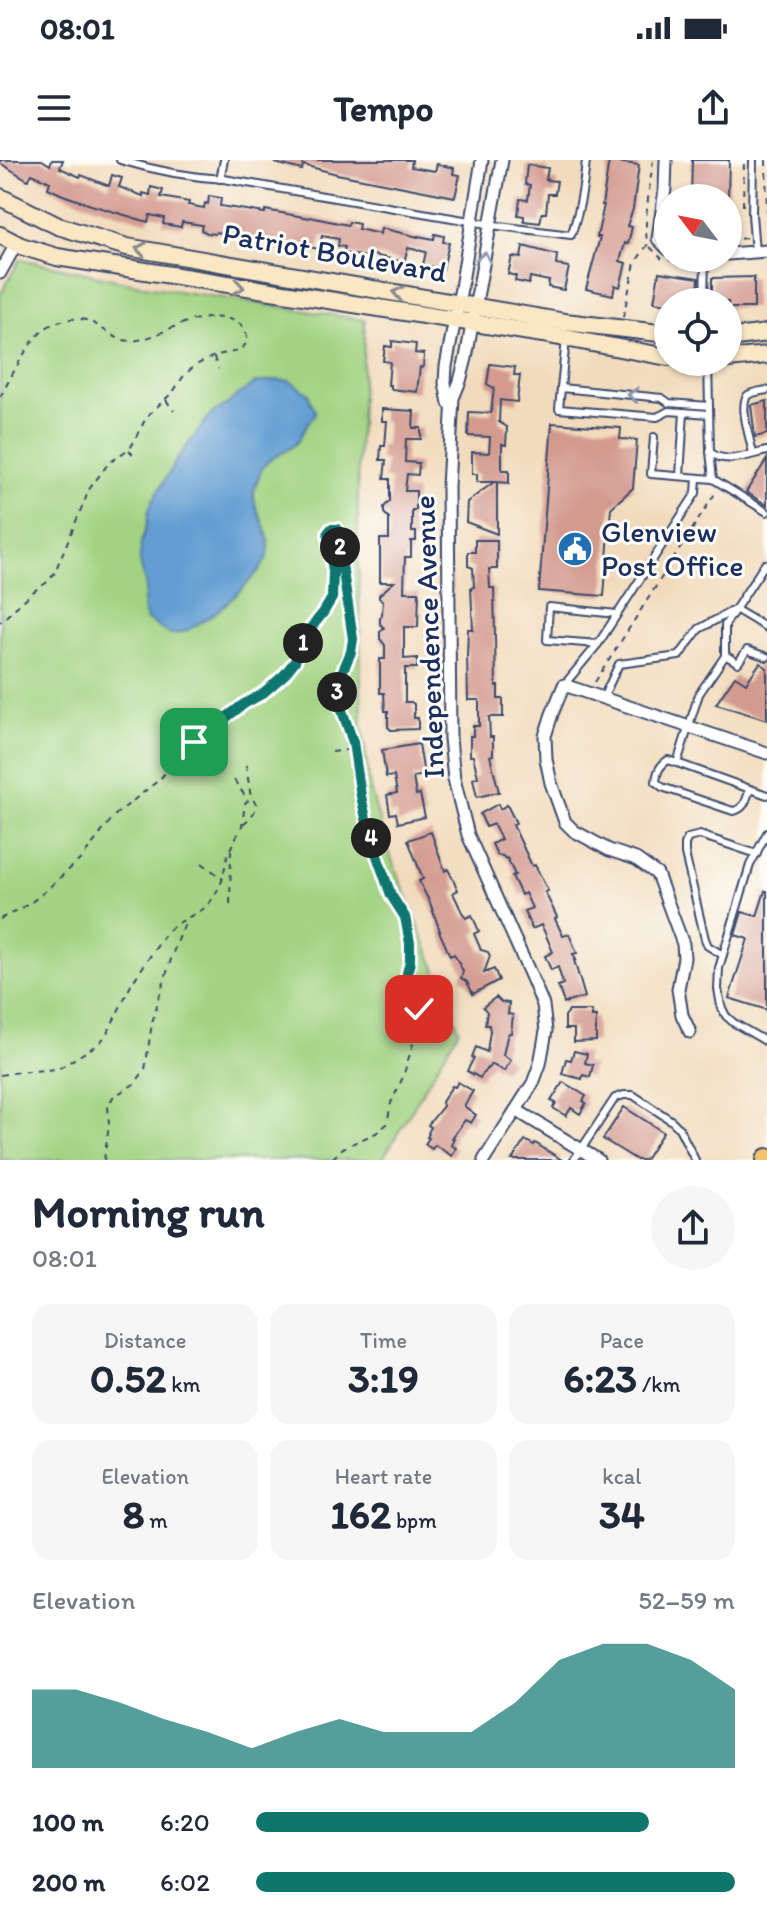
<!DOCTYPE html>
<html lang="en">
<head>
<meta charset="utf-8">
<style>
  body { margin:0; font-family:Itim,sans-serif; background:#f6f6f7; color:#1f2937; height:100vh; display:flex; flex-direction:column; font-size:30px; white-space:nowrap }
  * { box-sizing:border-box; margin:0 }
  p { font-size:26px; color:#747a83 }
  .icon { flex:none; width:44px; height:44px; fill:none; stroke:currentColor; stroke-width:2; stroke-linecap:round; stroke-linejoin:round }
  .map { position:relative; height:1000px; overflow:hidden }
  .drawer { display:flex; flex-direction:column; background:#fff; flex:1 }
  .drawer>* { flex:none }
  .needle { width:52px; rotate:302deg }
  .tools { position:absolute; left:654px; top:24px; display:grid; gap:16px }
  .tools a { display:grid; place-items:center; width:88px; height:88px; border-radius:50%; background:#fff; box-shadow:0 2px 6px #0004; font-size:40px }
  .pin { position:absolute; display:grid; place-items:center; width:68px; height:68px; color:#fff; margin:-34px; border-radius:16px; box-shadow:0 4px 12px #0006 }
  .km { position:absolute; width:40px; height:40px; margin:-20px; border-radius:50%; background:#222; color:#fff; font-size:22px; line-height:40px; text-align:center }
  .round { display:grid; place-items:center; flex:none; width:84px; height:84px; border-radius:42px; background:#f6f6f7 }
  .summary { display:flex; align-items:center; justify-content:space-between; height:136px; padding:0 32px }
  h1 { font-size:44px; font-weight:700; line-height:60px }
  .figures { display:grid; grid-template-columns:repeat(3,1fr); gap:12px; height:136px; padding:8px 32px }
  .figures div { display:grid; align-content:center; border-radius:20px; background:#f6f6f7; text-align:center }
  .figures b { font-size:40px; font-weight:700 }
  .figures small { font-size:22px; font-weight:400 }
  .figures p { font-size:22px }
  .chart { height:224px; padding:16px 32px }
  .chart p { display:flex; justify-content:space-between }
  .chart svg { width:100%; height:144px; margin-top:8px; fill:#0f766e; opacity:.7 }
  ul { padding:0 32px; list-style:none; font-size:26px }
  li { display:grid; grid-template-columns:128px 96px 1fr; align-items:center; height:60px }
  li i { height:20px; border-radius:10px; background:#0f766e }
  .status { display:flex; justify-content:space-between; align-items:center; height:56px; padding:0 40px; background:#fff; direction:ltr }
  .status svg { height:22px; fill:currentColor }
  header { display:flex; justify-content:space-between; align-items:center; height:104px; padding:0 32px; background:#fff; font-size:36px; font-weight:700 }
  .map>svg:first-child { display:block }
</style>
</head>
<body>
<div class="status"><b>08:01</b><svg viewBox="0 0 49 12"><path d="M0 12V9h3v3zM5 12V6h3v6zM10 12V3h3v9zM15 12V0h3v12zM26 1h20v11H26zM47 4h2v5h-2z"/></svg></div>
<header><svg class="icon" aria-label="menu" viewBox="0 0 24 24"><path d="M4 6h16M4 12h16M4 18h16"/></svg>Tempo<svg class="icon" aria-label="share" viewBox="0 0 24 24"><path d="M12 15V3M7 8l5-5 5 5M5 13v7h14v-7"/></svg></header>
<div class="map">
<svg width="767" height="1000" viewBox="0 0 767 1000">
  <rect width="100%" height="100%" fill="#fdfcf7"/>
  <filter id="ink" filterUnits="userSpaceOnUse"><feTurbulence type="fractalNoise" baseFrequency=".0125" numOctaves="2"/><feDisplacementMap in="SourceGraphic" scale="16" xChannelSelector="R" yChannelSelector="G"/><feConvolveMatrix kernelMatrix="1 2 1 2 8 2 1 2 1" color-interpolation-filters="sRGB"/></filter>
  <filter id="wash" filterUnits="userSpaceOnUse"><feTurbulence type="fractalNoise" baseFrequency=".006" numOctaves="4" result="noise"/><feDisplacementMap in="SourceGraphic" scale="32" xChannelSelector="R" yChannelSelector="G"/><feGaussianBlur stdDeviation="1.8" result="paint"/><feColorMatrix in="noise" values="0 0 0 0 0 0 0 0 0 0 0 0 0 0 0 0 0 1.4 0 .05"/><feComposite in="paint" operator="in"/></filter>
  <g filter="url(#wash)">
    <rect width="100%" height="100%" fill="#f2dbbc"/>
    <path fill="#a2d382" stroke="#5e8170" stroke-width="2" d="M20 99 145 126 365 160 358 301V383L362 566 370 629 388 690 447 837 459 870 382 1000H0V135Z"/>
    <path fill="#649ed3" stroke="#406698" stroke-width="2" d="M278 220 290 221 309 234C309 243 314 245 315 251 316 257 312 257 309 261 304 267 302 276 297 282 289 293 270 295 263 307 260 312 258 319 256 324 246 347 274 367 268 394 263 416 196 475 173 474 161 473 157 464 147 460L143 448 146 427 140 402 141 382 147 365 149 349 153 340 178 298 211 254 229 243 235 237 255 223Z"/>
    <g id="blocks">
      <g fill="#d39a8f">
        <path d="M0 0H42L50 5 52 0H63L60 8 80 17 81 15 109 26 112 15 122 18 119 27 143 36V33L150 35 151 27 163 30 161 37 189 42 188 45 204 48 205 43 208 44 209 36 221 38 220 46 265 53V50L309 58 310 57 348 65 349 62 359 64 358 69 380 74 381 68 418 77V76L434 79 435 74 444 76 443 82 449 83 443 109 423 105 426 92 408 88 404 102 368 94 367 97 343 93 345 87 338 86 339 79 322 76 319 89 253 76 252 78 216 72 215 74 207 73 201 70 202 65 182 62 181 67 163 64 164 58 150 55 148 62 91 45 63 35 48 28 50 22 32 14 28 20 0 3Z"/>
        <path d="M275 0H412L411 7 435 11 437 4 454 8 453 14 460 15 455 37 337 14 303 5 302 10 275 3Z"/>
        <path d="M692 0H729L728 38H691Z"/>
        <path d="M609 1 639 5 633 49 627 66 632 67 628 84 625 83 620 101 626 103 620 127 615 125 613 135 586 129 600 77H597L604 45H602Z"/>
        <path d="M527 5 548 8 546 20 557 21 555 34H548L546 53H542L540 63 524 61V56L518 55 520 39 528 40 530 25 525 24Z"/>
        <path d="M523 86 557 95 556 105 569 107 564 130 548 127 549 121 530 117 529 124 515 121 516 116 508 114 512 97 521 98Z"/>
        <path d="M659 112 699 118 697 142H668V144L654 142Z"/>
        <path d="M754 117V148H728V142H712V118Z"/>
        <path d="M392 181 416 184 415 193 424 194 423 208 420 207 417 232 391 229V225H388L390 202 383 201 385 186 392 187Z"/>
        <path d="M490 204 515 207 514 215H520L517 242 500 240 499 262 507 267 506 285 502 284V310H509V323L497 322V374L466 362 467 342 494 322H477V314H472V292L489 293 490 277 468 276 469 252 491 253 494 228 487 224Z"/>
        <path d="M767 241V274L755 277 751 245Z"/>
        <path d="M382 249 414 251 413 268H421V279H406L405 302 419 303 418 315 407 314 405 331H416V350H412V372H416V381H411V397H405L404 432H419L418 467H404V499L417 498V508H405V542H411L414 544V558H418V569L391 570 388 567V551H385L384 533H380V499H385V485L380 479V472L384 468 380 464V458L382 455 383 441 379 438V435L394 422H380V379H389V358L384 353V347L390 341V319H384L386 300H380L381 286H385L387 261H382Z"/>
        <path d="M552 263 621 268 620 279 637 280 633 328 611 348 604 436 539 431Z"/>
        <path d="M767 299V345L746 332Z"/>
        <path d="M475 380H497V409H489L490 428H494L496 526H498V539H503V557H489L490 577H493V595L490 596 499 632 477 637 473 619 478 617 473 596H470V576H473V566H479V540H468L467 496 468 469H473L471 428 474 427 473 408 468 406V392H475Z"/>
        <path d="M760 503 767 508V560L716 544 735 516 746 523Z"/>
        <path d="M419 584 424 615 413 617 416 635 420 634 425 657 398 663 396 653 390 654 387 635 397 633 394 616 386 617 382 590Z"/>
        <path d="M498 644 500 649 507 645 516 663 513 665 532 706 535 705 548 731 545 732 557 757 555 759 563 776 569 774 577 793 573 794 576 800H574L585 837 564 843 558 826 563 824 558 807 551 810 545 796 553 792 545 773 541 765 532 769 524 751 532 748 525 733 521 735 512 716 515 715 507 698 505 699 503 696 497 695 492 684 501 679 493 664 486 667 480 654Z"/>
        <path d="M431 672 445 711 448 709 458 730 453 733 462 752 466 758 472 755 479 771 474 774 481 790 488 792 490 796 484 813 494 809 499 820 473 834 467 822 461 818 463 811 454 794 450 796 439 771H440L430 743 419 721 423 719 408 680Z"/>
        <path d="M765 731H767V850L729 838 748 779 735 775 742 752 757 756Z"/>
        <path d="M496 837 501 842 509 843 508 854 513 855 511 873H509L507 877 503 895 511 900 504 911 491 904 488 909 487 908 480 918 467 911 474 898 472 897 476 887 487 892 490 871 489 865H485L487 852 483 847Z"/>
        <path d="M569 851H592V857H596V881L574 882V869H565V856Z"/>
        <path d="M574 891 587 894 585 903 593 905 590 917 583 915 582 919 562 914 566 899 571 900Z"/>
        <path d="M458 922 473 931 464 946 476 955 471 963 465 960 452 978 454 979 451 985 456 988 452 996 435 985 432 989 425 984 429 978 427 977 429 974 428 973 431 967 428 965 443 946 442 942 452 926 455 927Z"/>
        <path d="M563 922 586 936 583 941 586 943 580 954 571 948 566 956 553 948 556 943 551 941Z"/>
        <path d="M624 947 663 972 645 1000H637L603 979Z"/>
        <path d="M525 980 534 985 535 983 562 1000H512Z"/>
      </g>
    </g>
  </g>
  <g filter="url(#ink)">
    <use href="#blocks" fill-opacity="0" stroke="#3b496c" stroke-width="2"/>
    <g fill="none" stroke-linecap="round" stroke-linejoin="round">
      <defs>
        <g id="lane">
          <path d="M120 0C153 10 189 17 224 19L499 66 571 75C580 51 584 26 586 0"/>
          <path d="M753 0 752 54 755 92"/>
          <path d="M220 19 224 0"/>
          <path d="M704 142 705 98"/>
          <path d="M708 202 710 292C725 305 748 295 767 291"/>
          <path d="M561 228 566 179"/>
          <path d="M709 254 669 251 657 257 559 249 561 228 662 238 669 243 709 246"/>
          <path d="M654 277 651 314 713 319"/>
          <path d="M710 292 713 319 767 352"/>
          <path d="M753 294C751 282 738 244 748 235 752 232 761 231 767 230"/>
          <path d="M680 316 684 252"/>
          <path d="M767 406 765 404 725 465V496L699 534 677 603 767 635"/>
          <path d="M735 449 767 468"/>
          <path d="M598 484 547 480 549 447 617 454"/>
          <path d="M725 495 738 503 747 490 767 497"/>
          <path d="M564 525 598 484 696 333 697 318"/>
          <path d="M603 538 619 504 679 496 699 469 732 451"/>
          <path d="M677 603 668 600C659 606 657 612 656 622L662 627 733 651C745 649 746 640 750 629"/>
          <path d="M767 673 750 705 719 808 718 829 721 846 726 856 734 863 767 882"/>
          <path d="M723 795 708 786 705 779 685 694V684L688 678 700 675 757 694"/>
          <path d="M574 1000 615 938 624 935H633L672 961 679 968 695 1000"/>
        </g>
        <g id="street">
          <path d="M666 0 665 29 658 79 668 89"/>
          <path d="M728 94 767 91"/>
          <path d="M0 113 16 84"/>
          <path d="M449 243 445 223 446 206 461 128 482 0"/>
          <path d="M690 872 682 855 678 829 684 798 683 784 657 714 636 699 609 690 574 671 565 662 551 623 546 599 545 576 552 554 564 525 767 593"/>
          <path d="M516 950 598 1000"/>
          <path d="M484 1000 533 923 540 904 546 871 543 845 531 816 468 675 454 619 450 578 448 327 453 238 460 221 466 198 502 0"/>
        </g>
        <g id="secondary">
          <path d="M0 37 58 66 127 87 565 162 668 174"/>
          <path d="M0 75 21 86 57 97 543 174 668 197"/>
          <path d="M728 178 767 173"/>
          <path d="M728 199 767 195"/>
        </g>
        <path id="primary" d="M766 1000 767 998"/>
      </defs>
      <use href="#lane" stroke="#3b496c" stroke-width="10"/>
      <use href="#street" stroke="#3b496c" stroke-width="15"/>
      <use href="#secondary" stroke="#3b496c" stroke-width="20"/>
      <use href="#primary" stroke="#3b496c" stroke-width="22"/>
      <g stroke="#3b496c" stroke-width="2" stroke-dasharray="6 6" stroke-linecap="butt">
        <path d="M766 0 767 58"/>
        <path d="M743 46 744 1"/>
        <path d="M728 80 746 78"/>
        <path d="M650 87 662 99"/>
        <path d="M669 100 698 104"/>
        <path d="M623 157 635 103 648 84C642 68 651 20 653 0"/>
        <path d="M214 197 218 209"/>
        <path d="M0 237C13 215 30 174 53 164 100 144 103 187 138 180 156 177 172 166 190 161 210 156 249 152 247 183L239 191 216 195 194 206 183 217 173 232 147 256 131 287 108 304 90 328 54 414 46 423 34 431 0 462"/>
        <path d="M166 240 174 251"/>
        <path d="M129 290 136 299"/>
        <path d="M595 522 716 332"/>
        <path d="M332 592 354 589"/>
        <path d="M246 605 251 638"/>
        <path d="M234 620 247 639"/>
        <path d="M202 703 223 719"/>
        <path d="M230 744 231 689"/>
        <path d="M0 759 29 744 43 733 82 698 114 656 160 619 186 588 244 544 262 534 290 509 309 470 323 453 332 438 334 422 328 373 331 369H337L341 380V398L353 479 351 492 338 522 337 536 353 582 361 636 370 676 391 735 405 757 410 783V802L407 813 419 849 417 870 403 917 391 943 387 964 376 973 343 988 331 1000"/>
        <path d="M0 915 18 912 58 909 100 883 109 870 132 823 166 773 175 765 205 748 214 737 222 721 228 693 242 666 245 643 251 638 257 644C255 654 250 658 243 664"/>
        <path d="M104 1000 109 965 108 946 113 937 134 924 145 910 152 863 160 834 174 790 186 761"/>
      </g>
      <use href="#lane" stroke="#fff" stroke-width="6"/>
      <use href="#street" stroke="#fff" stroke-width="11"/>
      <use href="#secondary" stroke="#fbe7c3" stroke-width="16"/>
      <use href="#primary" stroke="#f4c26a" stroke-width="18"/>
    </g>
    <defs><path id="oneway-chevron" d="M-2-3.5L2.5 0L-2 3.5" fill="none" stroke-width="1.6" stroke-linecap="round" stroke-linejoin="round" transform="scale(2)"/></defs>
    <g stroke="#8b8b90">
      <use href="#oneway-chevron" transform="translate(141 89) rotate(-170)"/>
      <use href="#oneway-chevron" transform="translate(239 127) rotate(9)"/>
      <use href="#oneway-chevron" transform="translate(398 133) rotate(-170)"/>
    </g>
    <g stroke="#8d97ae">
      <use href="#oneway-chevron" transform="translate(484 97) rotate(-79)"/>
      <use href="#oneway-chevron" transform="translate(633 235) rotate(-175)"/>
    </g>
  </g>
  <g fill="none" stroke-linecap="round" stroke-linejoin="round" filter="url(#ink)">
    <defs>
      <path id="route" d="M194 582 244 544 262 534 284 515 295 501 309 470 323 453 332 438 333 412 328 373 331 369H337L341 380V398L353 479 351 492 338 522 337 536 353 582 361 636 370 676 391 735 405 757 410 783V802L407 813 419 849"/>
    </defs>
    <use href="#route" stroke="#fff" stroke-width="16"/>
    <use href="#route" stroke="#0f766e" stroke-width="10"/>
  </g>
  <defs>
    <symbol id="civic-disc" viewBox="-11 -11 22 22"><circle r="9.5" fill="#1f6fb2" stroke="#fdfcf7"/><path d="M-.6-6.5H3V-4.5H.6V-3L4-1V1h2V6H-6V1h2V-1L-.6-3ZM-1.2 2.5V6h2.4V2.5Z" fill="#fff"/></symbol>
  </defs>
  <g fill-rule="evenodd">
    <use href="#civic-disc" x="555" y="369" width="40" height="40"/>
  </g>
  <g text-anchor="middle" stroke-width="6" stroke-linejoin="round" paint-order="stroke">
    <g font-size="30" fill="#1b2f5e" stroke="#fdfcf7">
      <text transform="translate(335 93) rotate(10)" y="10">Patriot Boulevard</text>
      <text transform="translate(429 477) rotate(-92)" y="10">Independence Avenue</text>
    </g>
    <g font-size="30" fill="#1b2f5e" stroke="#fdfcf7" text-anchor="start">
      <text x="601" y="382">Glenview<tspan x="601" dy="34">Post Office</tspan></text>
    </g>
  </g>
</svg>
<div class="tools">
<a><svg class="needle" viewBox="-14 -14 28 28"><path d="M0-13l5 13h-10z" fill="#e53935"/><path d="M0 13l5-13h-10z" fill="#747a83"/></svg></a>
<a><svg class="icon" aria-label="locate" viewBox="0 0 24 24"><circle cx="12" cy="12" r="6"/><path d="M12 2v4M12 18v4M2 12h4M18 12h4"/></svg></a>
</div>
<div class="pin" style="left:194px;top:582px;background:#1e9e55"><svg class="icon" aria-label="arrive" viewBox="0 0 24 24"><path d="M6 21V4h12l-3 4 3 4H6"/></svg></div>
<div class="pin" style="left:419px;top:849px;background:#d93025"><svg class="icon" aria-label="check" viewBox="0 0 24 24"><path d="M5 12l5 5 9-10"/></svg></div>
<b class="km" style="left:303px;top:483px">1</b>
<b class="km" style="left:340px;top:387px">2</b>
<b class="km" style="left:337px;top:532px">3</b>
<b class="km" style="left:371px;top:678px">4</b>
</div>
<section class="drawer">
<div class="summary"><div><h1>Morning run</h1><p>08:01</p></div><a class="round"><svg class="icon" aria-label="share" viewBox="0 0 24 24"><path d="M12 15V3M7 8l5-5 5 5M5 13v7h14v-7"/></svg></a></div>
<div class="figures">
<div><p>Distance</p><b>0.52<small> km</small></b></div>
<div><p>Time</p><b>3:19</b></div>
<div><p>Pace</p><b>6:23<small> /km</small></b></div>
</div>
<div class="figures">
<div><p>Elevation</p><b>8<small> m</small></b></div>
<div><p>Heart rate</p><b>162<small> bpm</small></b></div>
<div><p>kcal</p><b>34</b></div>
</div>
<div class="chart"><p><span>Elevation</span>52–59 m</p>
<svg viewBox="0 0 160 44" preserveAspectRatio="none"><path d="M0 44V20L10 20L20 24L30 29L40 33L50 38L60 33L70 29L80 33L90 33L100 33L110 24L120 11L130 6L140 6L150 11L160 20V44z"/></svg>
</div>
<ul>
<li><b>100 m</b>6:20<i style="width:82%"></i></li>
<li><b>200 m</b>6:02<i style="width:100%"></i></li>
</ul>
</section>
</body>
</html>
